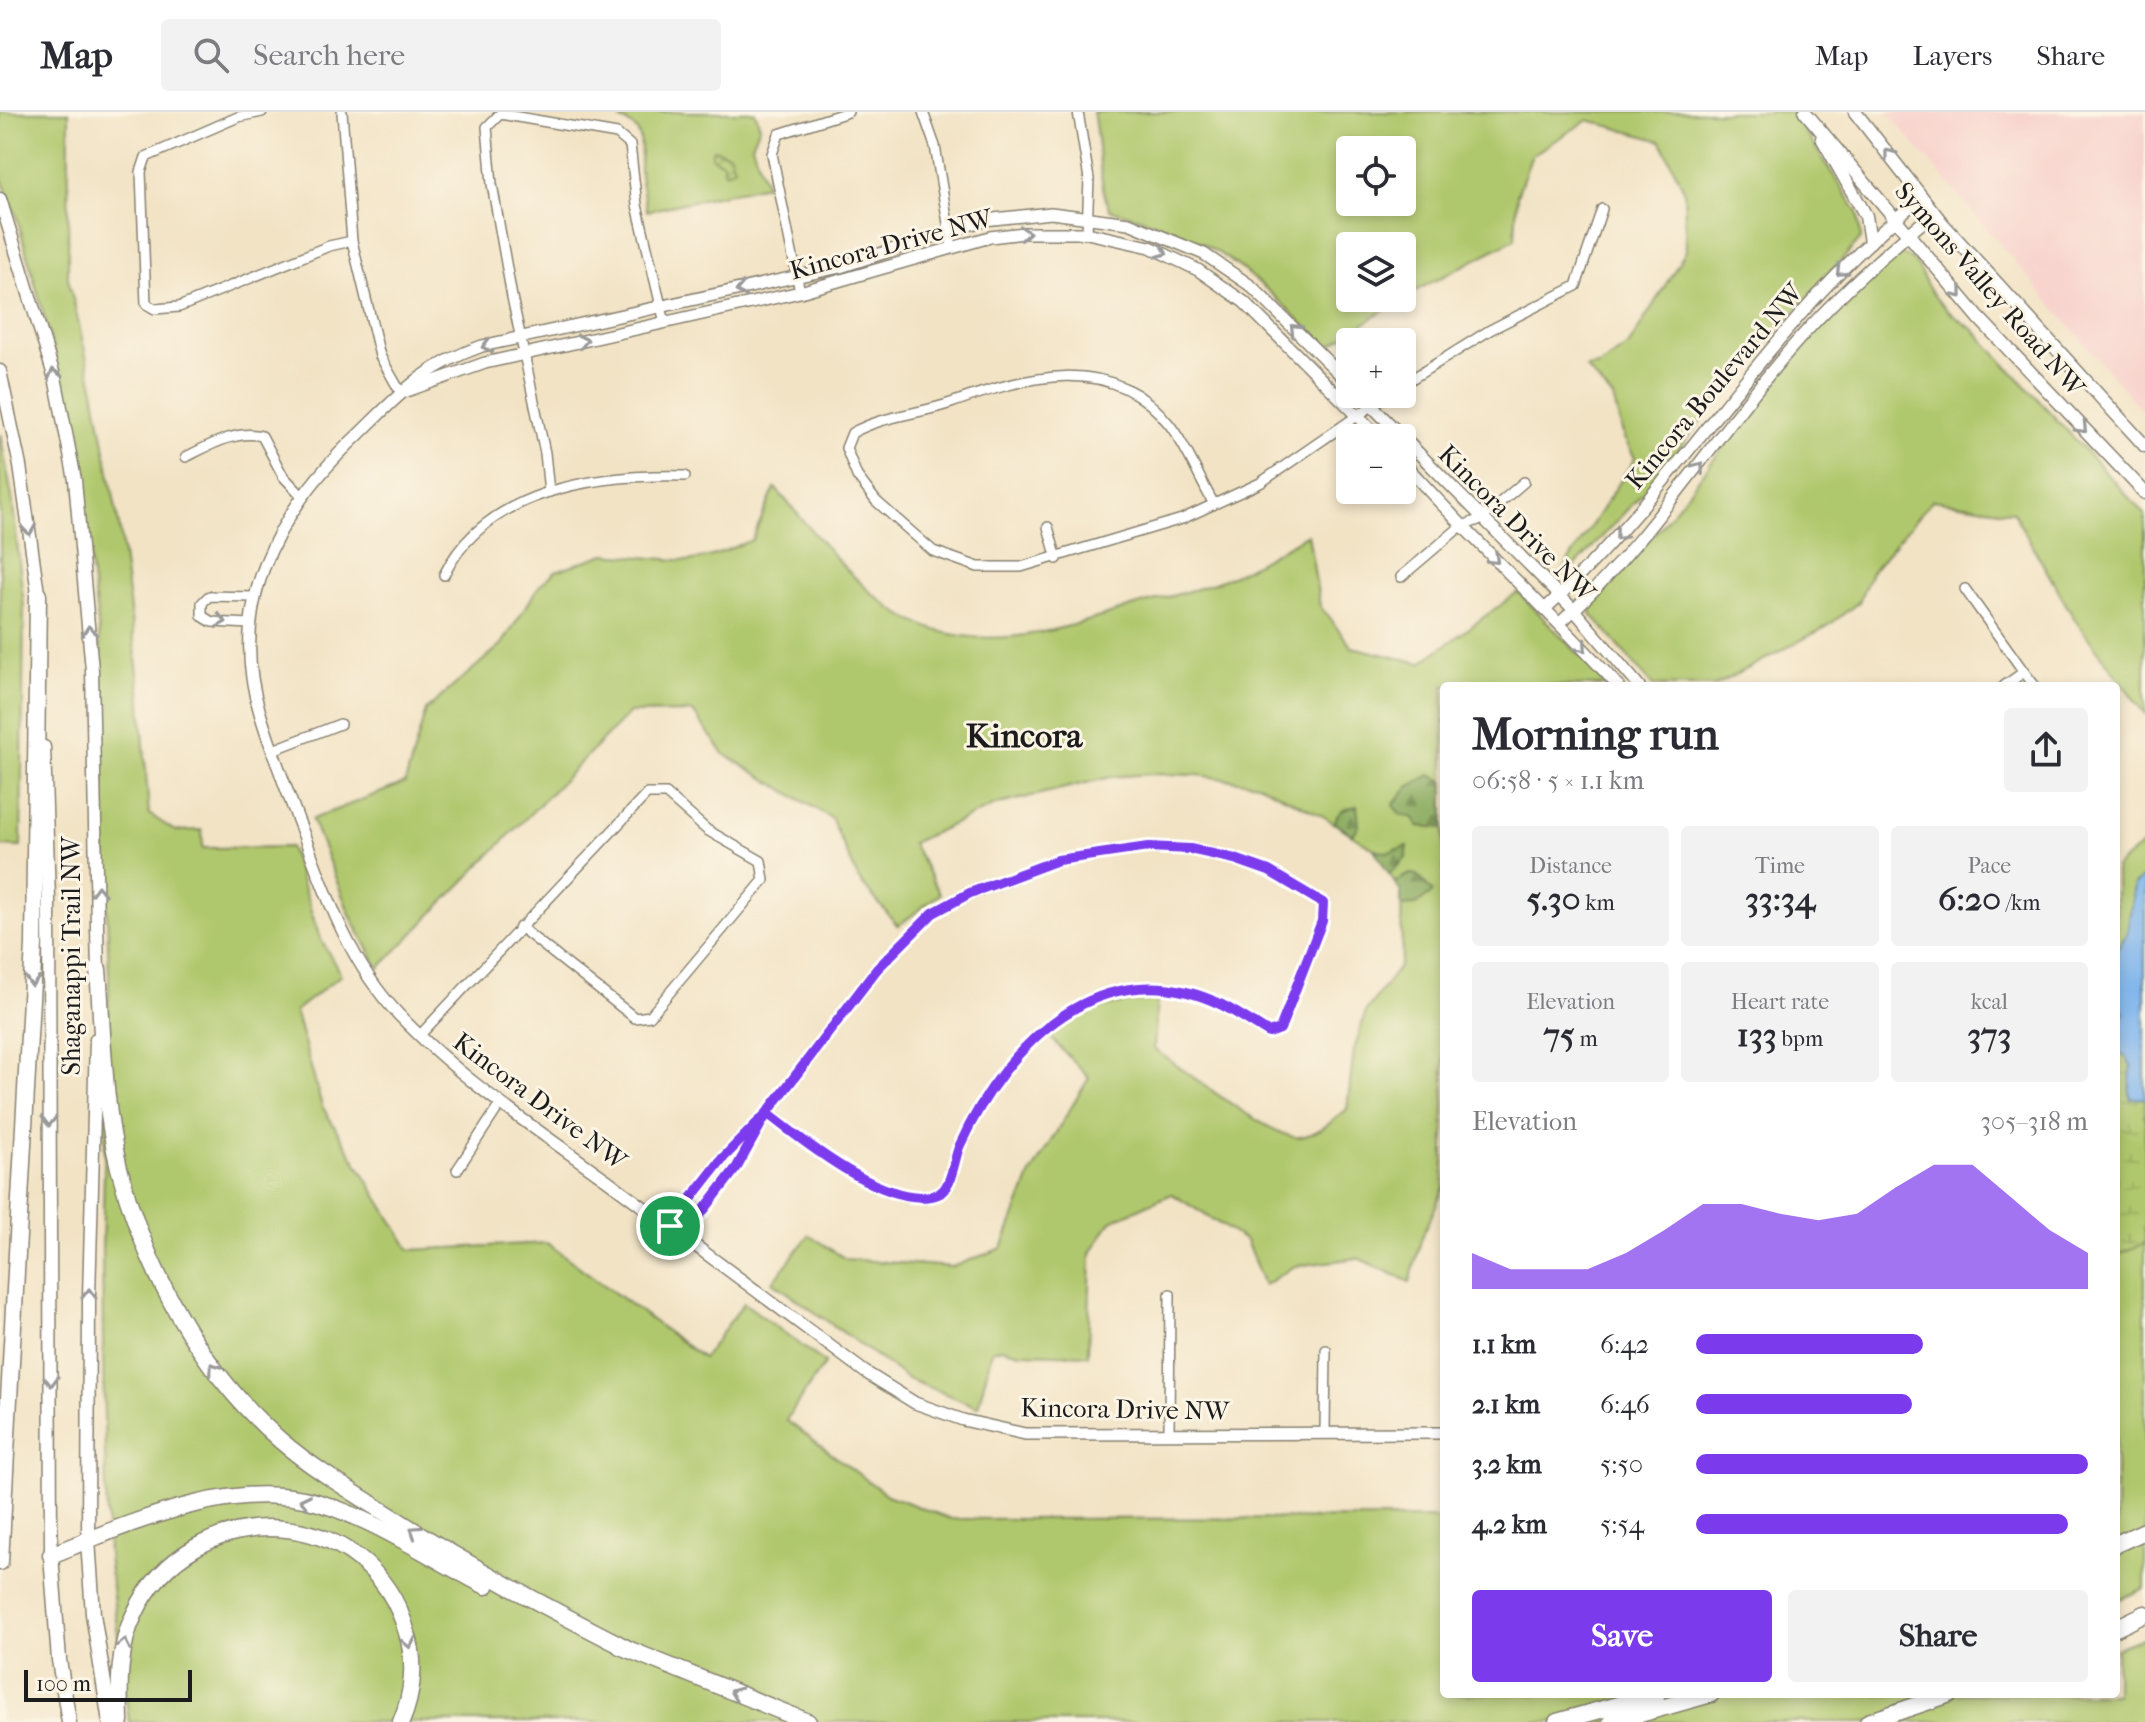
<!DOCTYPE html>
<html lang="en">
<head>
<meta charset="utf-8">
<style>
  body { margin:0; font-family:"IM FELL French Canon",serif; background:#f2f2f3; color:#2b2b33; height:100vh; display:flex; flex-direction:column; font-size:30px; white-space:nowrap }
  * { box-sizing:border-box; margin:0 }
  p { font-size:26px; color:#7c7c81 }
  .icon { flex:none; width:44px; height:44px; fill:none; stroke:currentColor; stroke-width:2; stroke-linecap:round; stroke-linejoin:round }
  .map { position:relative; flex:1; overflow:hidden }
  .details { position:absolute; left:1440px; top:570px; width:680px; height:1016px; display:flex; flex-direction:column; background:#fff; border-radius:8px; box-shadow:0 4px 12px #0003 }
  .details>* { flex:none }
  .buttons { position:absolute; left:1336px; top:24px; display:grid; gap:16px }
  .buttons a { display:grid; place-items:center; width:80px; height:80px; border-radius:8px; background:#fff; box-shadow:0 4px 12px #0003; font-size:40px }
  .scale { position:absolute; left:24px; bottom:20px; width:168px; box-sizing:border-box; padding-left:8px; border:4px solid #1c1c1c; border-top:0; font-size:22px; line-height:28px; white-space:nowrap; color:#1c1c1c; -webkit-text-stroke:6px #fcf5e5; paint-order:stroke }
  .pin { position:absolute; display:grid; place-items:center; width:68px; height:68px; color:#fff; margin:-34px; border:4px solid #fff; border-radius:50%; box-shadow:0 2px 8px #0007 }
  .round { display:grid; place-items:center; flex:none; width:84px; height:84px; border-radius:8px; background:#f2f2f3 }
  .headline { display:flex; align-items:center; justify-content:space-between; height:136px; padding:0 32px }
  h1 { font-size:44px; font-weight:800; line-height:60px }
  .metrics { display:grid; grid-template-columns:repeat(3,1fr); gap:12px; height:136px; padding:8px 32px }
  .metrics div { display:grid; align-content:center; border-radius:8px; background:#f2f2f3; text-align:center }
  .metrics b { font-size:34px; font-weight:800 }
  .metrics small { font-size:22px; font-weight:400 }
  .metrics p { font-size:22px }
  .chart { height:224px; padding:16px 32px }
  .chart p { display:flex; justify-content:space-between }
  .chart svg { width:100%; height:144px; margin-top:8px; fill:#7c3aed; opacity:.7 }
  .cta { display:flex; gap:16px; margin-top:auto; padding:16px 32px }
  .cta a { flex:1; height:92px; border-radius:8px; background:#7c3aed; color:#fff; font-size:32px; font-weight:800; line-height:92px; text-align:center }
  .cta a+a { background:#f2f2f3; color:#2b2b33 }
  ul { padding:0 32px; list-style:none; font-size:26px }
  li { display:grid; grid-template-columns:128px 96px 1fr; align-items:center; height:60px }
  li i { height:20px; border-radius:10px; background:#7c3aed }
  header { display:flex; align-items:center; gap:48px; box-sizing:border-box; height:112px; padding:0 40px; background:#fff; border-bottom:2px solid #e1e1e2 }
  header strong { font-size:38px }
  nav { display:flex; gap:44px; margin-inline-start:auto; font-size:28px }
  .search { width:560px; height:72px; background:#f2f2f3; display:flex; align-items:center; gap:20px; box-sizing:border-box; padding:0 28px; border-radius:8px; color:#7c7c81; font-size:30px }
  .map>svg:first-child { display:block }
</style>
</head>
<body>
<header>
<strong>Map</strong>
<div class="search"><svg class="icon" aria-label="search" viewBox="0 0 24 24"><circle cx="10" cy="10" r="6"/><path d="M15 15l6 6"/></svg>Search here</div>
<nav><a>Map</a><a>Layers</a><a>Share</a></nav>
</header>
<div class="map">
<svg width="2145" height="1610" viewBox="0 0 2145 1610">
  <defs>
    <pattern id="forest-firs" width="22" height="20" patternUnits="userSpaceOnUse" patternTransform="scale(2)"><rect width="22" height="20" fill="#8cac60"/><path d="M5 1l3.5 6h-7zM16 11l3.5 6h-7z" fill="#728b4e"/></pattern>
    <pattern id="wetland-marsh" width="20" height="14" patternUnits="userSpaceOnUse" patternTransform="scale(2)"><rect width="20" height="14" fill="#b0c86d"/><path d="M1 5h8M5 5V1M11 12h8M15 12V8" fill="none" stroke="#97ab5e"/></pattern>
    <pattern id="garden-furrows" width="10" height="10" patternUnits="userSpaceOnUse" patternTransform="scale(2)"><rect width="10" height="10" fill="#b0c86d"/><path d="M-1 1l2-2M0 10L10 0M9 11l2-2" fill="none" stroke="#97ab5e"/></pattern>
  </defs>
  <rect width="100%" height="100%" fill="#fcf5e5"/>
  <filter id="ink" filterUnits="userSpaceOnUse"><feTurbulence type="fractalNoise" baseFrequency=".0125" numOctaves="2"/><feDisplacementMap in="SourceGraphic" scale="16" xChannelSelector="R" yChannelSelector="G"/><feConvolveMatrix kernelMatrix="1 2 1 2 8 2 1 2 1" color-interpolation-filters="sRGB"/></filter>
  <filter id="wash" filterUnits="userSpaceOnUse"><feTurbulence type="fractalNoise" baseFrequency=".006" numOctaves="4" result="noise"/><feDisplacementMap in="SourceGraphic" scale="32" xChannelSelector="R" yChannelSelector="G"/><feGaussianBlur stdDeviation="1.8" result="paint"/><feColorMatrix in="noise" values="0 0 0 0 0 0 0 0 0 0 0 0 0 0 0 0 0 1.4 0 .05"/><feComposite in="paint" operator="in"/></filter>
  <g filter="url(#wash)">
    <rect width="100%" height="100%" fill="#f2e3c5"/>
    <path fill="#f7d0ca" d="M1887 0H2145V302Z"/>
    <g fill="#b0c86d" stroke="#667244" stroke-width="2" fill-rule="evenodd">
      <path d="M0 0H69L68 166 94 278 120 419 140 577 149 702 175 719 202 718 203 736 290 735 320 826 341 863 295 899 322 994 410 1138 547 1131 703 1246 744 1191 825 1251 786 1308 887 1383 951 1407 1444 1406V1582H2116V1536L2145 1525V1610H129L108 1444 104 1309 102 1137 109 866 99 521 86 416 55 244 16 102 0 63Z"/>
      <path d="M623 0H755L760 14 752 33 766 73 647 99C645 87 641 74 640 61 639 39 649 17 621 8Z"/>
      <path d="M1093 0H1792L1858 100 1861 127 1743 257 1650 373 1564 466 1559 464 1635 346 1624 326 1613 286 1586 256 1599 254 1629 233 1686 139 1684 78 1661 29 1588 8 1532 43 1517 83 1515 127 1411 181 1327 236C1254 162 1214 123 1110 98 1099 78 1099 26 1093 0ZM1350 38H1402V90H1350ZM1350 134H1402V186H1350Z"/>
      <path d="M1899 142C1917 146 1920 158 1927 173 1936 190 1957 208 1973 217L2145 403V602L2075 508 2013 400 1932 388 1871 460 1859 490 1828 514 1715 574H1653L1591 502C1592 476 1639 440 1657 419 1721 343 1775 259 1844 187 1860 170 1876 148 1899 142Z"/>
      <path d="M0 321 12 385 24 495 21 735 0 734Z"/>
      <path d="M775 376C812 417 848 467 894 498 969 549 1058 519 1135 494 1158 487 1182 482 1205 474 1242 463 1275 440 1308 422L1320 494 1352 535 1421 551 1518 480 1610 574H1444V1076L1422 1125 1410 1170 1358 1146 1295 1154 1264 1173 1246 1129 1172 1082 1111 1109 1091 1141 1088 1243 1020 1241 1001 1236 992 1239 978 1295 908 1267 773 1170 809 1123 846 1147 952 1155 1002 1136 1031 1062 1089 966 1049 924C1081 898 1116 889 1157 888L1154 937C1179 954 1276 1030 1300 1025 1318 1022 1333 1009 1347 997L1354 938 1366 899 1399 855 1402 843 1401 780 1374 737 1323 704 1258 672 1198 663 1150 662 1111 665 995 693 912 731 940 782 898 814 859 768 831 706 724 642 693 600 629 601 379 856 351 805 312 707 405 671 426 598 502 532 540 473 556 459 605 442 689 449 712 444 752 428Z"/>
      <path d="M2145 731V1476L2116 1489V754Z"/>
    </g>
    <g fill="url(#forest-firs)" stroke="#54643e" stroke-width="2">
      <path d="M1430 663 1444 669V716L1418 714 1414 706 1400 702 1393 693 1407 676Z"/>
      <path d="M1357 694 1359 713 1353 723 1335 711C1336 699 1346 696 1357 694Z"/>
      <path d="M1408 734 1406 746 1389 762 1374 737 1388 740Z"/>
      <path d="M1410 762 1417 763 1433 780 1416 793 1401 794V780L1394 770Z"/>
    </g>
    <path fill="url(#wetland-marsh)" stroke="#667244" stroke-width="2" d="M2145 763V1131L2116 1143V838L2127 822 2134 773Z"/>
    <path fill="url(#garden-furrows)" stroke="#667244" stroke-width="2" d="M713 37 729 42 734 56 725 60 723 51 711 45Z"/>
    <path fill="#7db4ec" stroke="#4c6884" stroke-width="2" d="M2145 763V986L2131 987C2124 963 2143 953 2116 939V924L2124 900 2116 886V838L2127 822 2134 773Z"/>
  </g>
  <g filter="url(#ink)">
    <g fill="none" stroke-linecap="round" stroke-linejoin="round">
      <defs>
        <g id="minor">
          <path d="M262 0 238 5 146 45 141 60 146 192 155 197 179 195 329 134 352 129"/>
          <path d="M342 0 352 129 380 244 401 281"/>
          <path d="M923 0 935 34 952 135"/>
          <path d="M1078 0 1089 67 1087 121"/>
          <path d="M800 180 772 42 779 22 848 0"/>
          <path d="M1402 273 1490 218 1576 174 1602 97"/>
          <path d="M186 345C208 334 237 317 262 324L283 364 303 385"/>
          <path d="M549 380 545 341 512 185 492 72 487 15 500 2 617 22 630 33 637 93 665 211"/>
          <path d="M1214 392C1199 367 1188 336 1169 312 1111 239 1025 265 951 291 919 302 882 304 852 321L846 336 857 364 876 389 933 439 978 455H1021L1182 407 1260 371 1389 282"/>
          <path d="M1048 415 1057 447"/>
          <path d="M444 463C486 377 597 362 685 364"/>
          <path d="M1401 465 1460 415 1481 407 1524 370"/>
          <path d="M1965 477 2024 560"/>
          <path d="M250 512 212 510 202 504V491L209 484 253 485"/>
          <path d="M2004 574 2024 560 2035 574"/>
          <path d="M273 638 340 612"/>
          <path d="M420 923 647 682H666L707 718 761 749 764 768 650 904 635 906 520 815"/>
          <path d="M457 1058 501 991"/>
          <path d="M670 1114 722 1047 759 1009"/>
          <path d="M684 1124 737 1055 767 1001 877 857 933 801 951 790 1058 748 1148 735 1190 737 1235 747 1269 759 1323 791 1322 809 1280 917 1269 921C1254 912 1238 901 1222 893 1102 835 1006 932 960 1033 954 1045 952 1077 938 1082 890 1100 802 1028 767 1001"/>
          <path d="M1325 1320 1326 1238"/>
          <path d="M1169 1321 1170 1182"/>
        </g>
        <g id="tertiary">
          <path d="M1350 272 1251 174 1204 142 1129 111 1051 101 984 108 840 155 482 234C423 255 402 280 359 322 280 396 226 490 260 601 273 643 289 685 305 726 328 789 352 854 399 903 460 967 536 1017 607 1068 693 1131 779 1196 865 1260L915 1291 963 1308 1025 1322 1444 1321"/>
          <path d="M401 281 485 251 800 180 990 125 1024 121H1087L1150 135 1198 158 1244 190 1380 326"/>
          <path d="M1360 282 1574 498 1639 574"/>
          <path d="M1402 349C1471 427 1548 497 1618 574"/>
          <path d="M1546 496C1683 370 1774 202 1922 85"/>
          <path d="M1560 511C1644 435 1704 340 1776 254 1822 198 1877 147 1934 101"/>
        </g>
        <g id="secondary">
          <path d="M1805 0 1979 206 2145 381"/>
          <path d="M1855 0 1942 111 2145 334"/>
          <path d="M1822 26 1866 104 1870 130"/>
          <path d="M0 87 56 270 75 368 92 558 98 865"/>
          <path d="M0 259 20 354 39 488"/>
          <path d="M44 635 49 787 51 1443"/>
          <path d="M88 1428 89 1185 96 927"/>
        </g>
        <g id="primary">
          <path d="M88 1428 93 1502 110 1610"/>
          <path d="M51 1443 59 1548 69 1610"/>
        </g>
        <g id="motorway">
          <path d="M98 857C103 923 103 992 119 1056 146 1159 200 1259 281 1329 316 1359 358 1383 397 1408 472 1456 550 1497 630 1538"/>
          <path d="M2116 1432 2145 1419"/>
          <path d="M51 1443C131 1411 229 1366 316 1390 375 1407 431 1446 486 1474"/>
          <path d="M0 1450 34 833 38 483"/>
          <path d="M2116 1516 2145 1502"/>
          <path d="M620 1534 808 1610"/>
          <path d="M120 1610C119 1574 118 1536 134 1503 191 1380 371 1389 407 1521 416 1550 413 1582 401 1610"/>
          <path d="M1557 1610 1657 1582"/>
          <path d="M1611 1610 1711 1582"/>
          <path d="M1868 1610 1950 1582"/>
        </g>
      </defs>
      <use href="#minor" stroke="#878070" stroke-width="12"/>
      <use href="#tertiary" stroke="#878070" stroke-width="14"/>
      <use href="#secondary" stroke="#878070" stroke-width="15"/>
      <use href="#primary" stroke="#878070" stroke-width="17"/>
      <use href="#motorway" stroke="#878070" stroke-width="19"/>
      <use href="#minor" stroke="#fff" stroke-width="9"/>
      <use href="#tertiary" stroke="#fff" stroke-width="11"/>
      <use href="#secondary" stroke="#fff" stroke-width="12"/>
      <use href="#primary" stroke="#fff" stroke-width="14"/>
      <use href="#motorway" stroke="#fff" stroke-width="16"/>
    </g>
    <defs><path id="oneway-chevron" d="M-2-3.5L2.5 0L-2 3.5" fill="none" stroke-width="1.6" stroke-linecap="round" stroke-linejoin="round" transform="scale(2)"/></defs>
    <g stroke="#999">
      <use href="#oneway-chevron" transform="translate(1889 42) rotate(-128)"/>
      <use href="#oneway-chevron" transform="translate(1025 121) rotate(-3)"/>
      <use href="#oneway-chevron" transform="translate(1162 140) rotate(22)"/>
      <use href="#oneway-chevron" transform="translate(1841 159) rotate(135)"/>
      <use href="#oneway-chevron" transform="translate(741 178) rotate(168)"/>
      <use href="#oneway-chevron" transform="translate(1958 181) rotate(51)"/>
      <use href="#oneway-chevron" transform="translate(1295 217) rotate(-135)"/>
      <use href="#oneway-chevron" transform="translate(583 229) rotate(-12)"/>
      <use href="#oneway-chevron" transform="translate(487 234) rotate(165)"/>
      <use href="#oneway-chevron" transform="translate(54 262) rotate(-104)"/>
      <use href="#oneway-chevron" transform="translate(2082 316) rotate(46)"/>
      <use href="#oneway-chevron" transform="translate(1699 355) rotate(-53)"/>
      <use href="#oneway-chevron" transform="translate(29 418) rotate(82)"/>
      <use href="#oneway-chevron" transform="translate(1620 423) rotate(131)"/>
      <use href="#oneway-chevron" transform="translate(1494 447) rotate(44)"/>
      <use href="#oneway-chevron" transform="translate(221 509) rotate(9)"/>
      <use href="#oneway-chevron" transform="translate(89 519) rotate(-95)"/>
      <use href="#oneway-chevron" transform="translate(1582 535) rotate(48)"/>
      <use href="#oneway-chevron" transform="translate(98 779) rotate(-91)"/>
      <use href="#oneway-chevron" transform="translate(32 869) rotate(93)"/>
      <use href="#oneway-chevron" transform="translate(49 1009) rotate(90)"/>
      <use href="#oneway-chevron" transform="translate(89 1182) rotate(-89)"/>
      <use href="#oneway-chevron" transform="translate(214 1256) rotate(-126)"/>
      <use href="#oneway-chevron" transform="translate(51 1269) rotate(89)"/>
      <use href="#oneway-chevron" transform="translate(305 1389) rotate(-168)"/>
      <use href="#oneway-chevron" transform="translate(415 1419) rotate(-147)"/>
      <use href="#oneway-chevron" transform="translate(409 1531) rotate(79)"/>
      <use href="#oneway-chevron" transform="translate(124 1532) rotate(-78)"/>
      <use href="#oneway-chevron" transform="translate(735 1581) rotate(-158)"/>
    </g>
  </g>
  <g fill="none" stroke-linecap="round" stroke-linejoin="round" filter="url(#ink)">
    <defs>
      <path id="route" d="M670 1114 722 1047 767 1001C802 1028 890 1100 938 1082 952 1077 954 1045 960 1033 1006 932 1102 835 1222 893 1238 901 1254 912 1269 921L1280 917 1322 809 1323 791 1269 759 1235 747 1190 737 1148 735 1058 748 970 781 933 801 877 857 767 1001 737 1055 684 1124 670 1114"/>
    </defs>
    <use href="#route" stroke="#fff" stroke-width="16"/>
    <use href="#route" stroke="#7c3aed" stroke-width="10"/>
  </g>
  <g text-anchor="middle" stroke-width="6" stroke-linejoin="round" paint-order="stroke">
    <g font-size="26" fill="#1c1c1c" stroke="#fcf5e5">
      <text transform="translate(891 132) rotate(-15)" y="9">Kincora Drive NW</text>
      <text transform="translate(1990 177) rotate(49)" y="9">Symons Valley Road NW</text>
      <text transform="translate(1714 274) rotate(-50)" y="9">Kincora Boulevard NW</text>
      <text transform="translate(1517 411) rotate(45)" y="9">Kincora Drive NW</text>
      <text transform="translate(71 844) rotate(-90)" y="9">Shaganappi Trail NW</text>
      <text transform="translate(540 989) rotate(37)" y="9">Kincora Drive NW</text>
      <text transform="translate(1125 1297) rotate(1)" y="9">Kincora Drive NW</text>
    </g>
    <g font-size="34" font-weight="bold" fill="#1c1c1c" stroke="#fcf5e5">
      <text x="1024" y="635">Kincora</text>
    </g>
  </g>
</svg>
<div class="buttons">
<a><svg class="icon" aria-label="locate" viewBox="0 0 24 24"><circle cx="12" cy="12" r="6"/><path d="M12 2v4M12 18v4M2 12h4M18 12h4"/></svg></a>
<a><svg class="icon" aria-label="layers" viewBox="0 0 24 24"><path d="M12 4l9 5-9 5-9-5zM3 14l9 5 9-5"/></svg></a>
<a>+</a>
<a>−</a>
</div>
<div class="scale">100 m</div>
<div class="pin" style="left:670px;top:1114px;background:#1e9e55"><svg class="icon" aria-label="arrive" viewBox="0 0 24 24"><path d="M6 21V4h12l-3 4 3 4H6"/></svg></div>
<section class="details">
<div class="headline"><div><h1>Morning run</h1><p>06:58 · 5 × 1.1 km</p></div><a class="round"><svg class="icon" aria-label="share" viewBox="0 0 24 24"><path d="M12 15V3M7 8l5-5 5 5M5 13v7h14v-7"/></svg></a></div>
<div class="metrics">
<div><p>Distance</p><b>5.30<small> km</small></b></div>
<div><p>Time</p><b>33:34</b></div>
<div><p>Pace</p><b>6:20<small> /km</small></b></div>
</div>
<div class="metrics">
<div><p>Elevation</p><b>75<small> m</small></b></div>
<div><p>Heart rate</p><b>133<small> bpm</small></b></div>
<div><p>kcal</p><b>373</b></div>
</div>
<div class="chart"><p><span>Elevation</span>305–318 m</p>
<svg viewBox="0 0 160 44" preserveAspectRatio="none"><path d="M0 44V33L10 38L20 38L30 38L40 33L50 26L60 18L70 18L80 21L90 23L100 21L110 13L120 6L130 6L140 16L150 26L160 33V44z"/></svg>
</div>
<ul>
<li><b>1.1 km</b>6:42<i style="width:58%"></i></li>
<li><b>2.1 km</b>6:46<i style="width:55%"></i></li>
<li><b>3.2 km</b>5:50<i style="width:100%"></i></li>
<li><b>4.2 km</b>5:54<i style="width:95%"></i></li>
</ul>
<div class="cta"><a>Save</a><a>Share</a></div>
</section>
</div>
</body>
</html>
